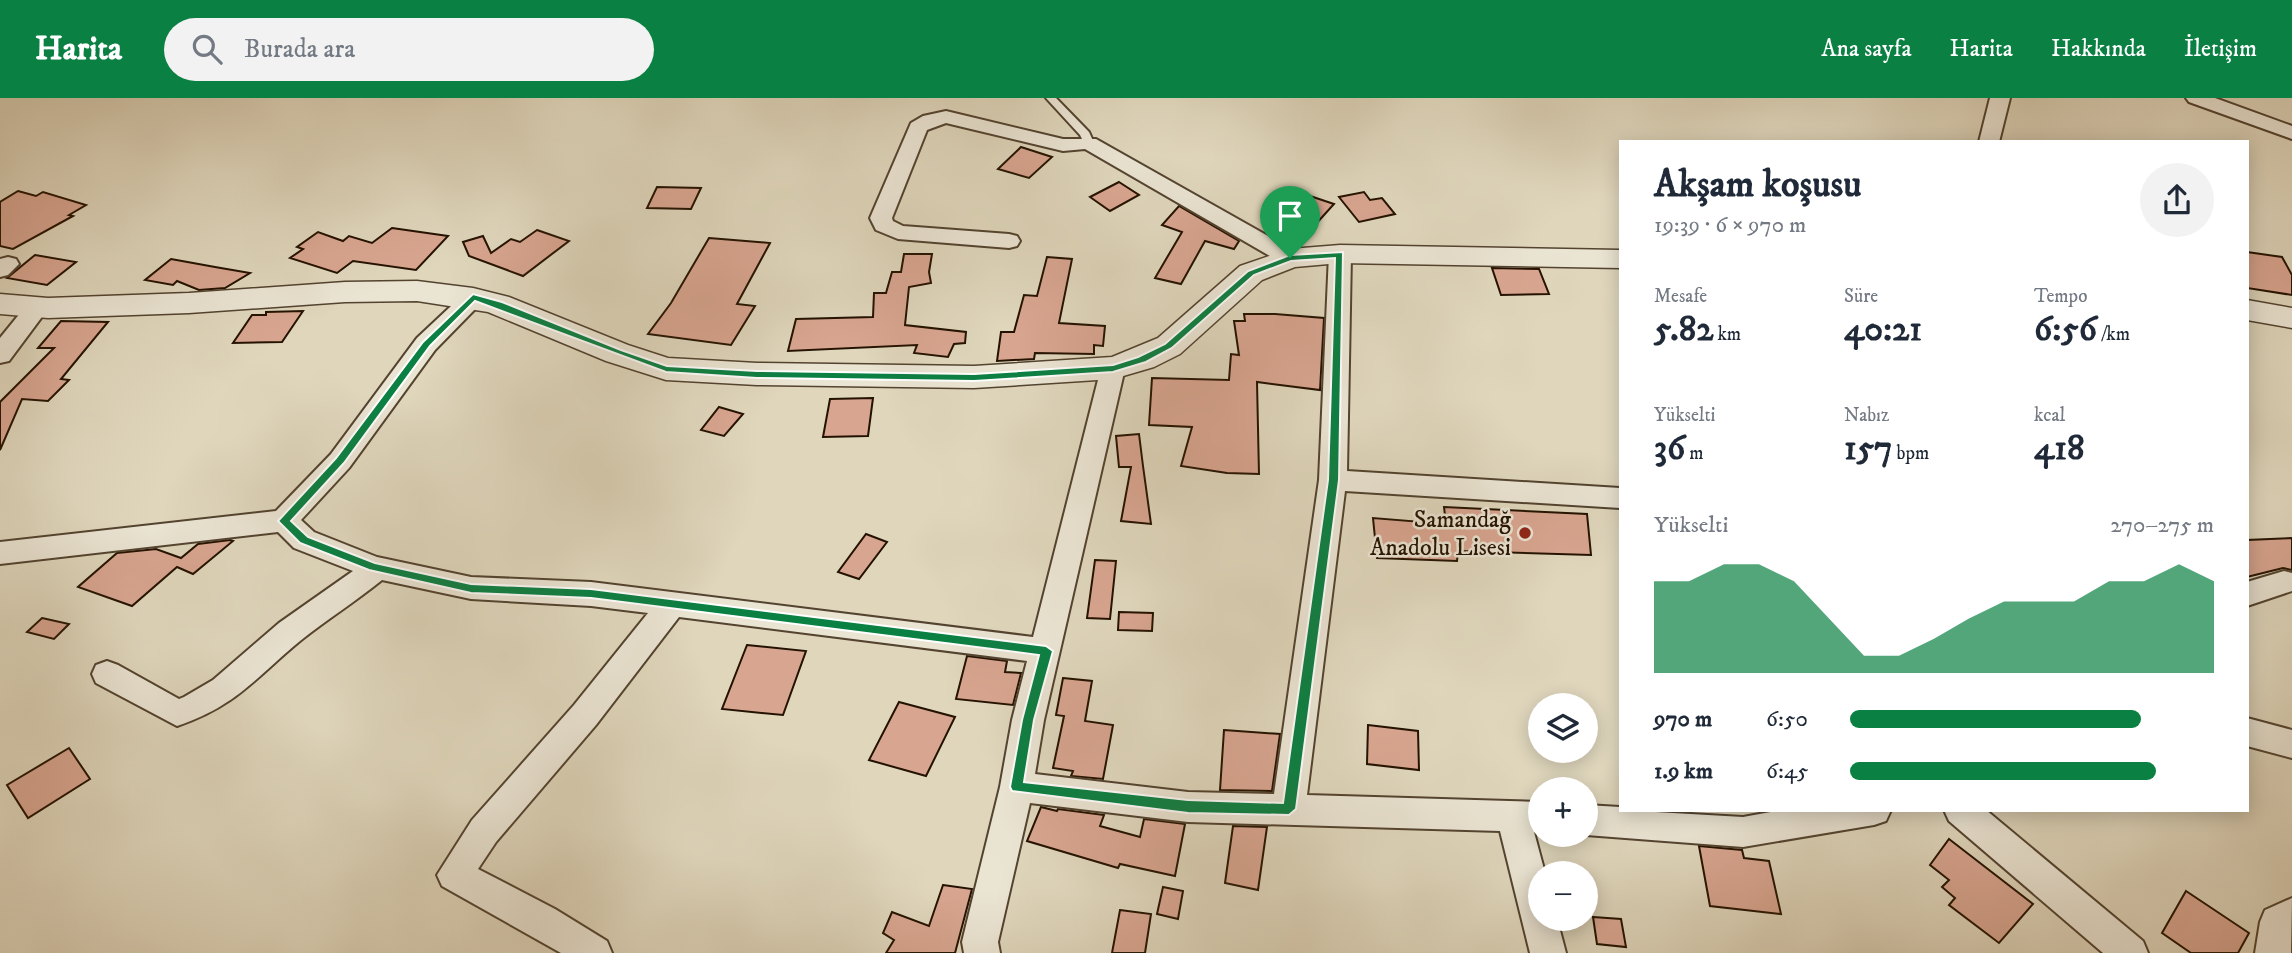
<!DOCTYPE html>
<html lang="tr">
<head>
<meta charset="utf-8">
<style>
  body { margin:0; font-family:"IM FELL DW Pica",serif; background:#f2f2f3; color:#1f2937; height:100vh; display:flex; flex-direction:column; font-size:26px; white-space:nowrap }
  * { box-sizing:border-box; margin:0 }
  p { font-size:23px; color:#747a83 }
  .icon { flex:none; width:38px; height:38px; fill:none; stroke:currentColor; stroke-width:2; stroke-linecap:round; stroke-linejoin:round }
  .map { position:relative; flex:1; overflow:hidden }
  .panel { position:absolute; left:1619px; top:42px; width:630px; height:672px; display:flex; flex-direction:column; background:#fff; border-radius:0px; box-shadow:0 4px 18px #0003 }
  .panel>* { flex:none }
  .buttons { position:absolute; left:1528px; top:595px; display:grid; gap:14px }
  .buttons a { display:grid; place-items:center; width:70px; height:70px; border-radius:50%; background:#fff; box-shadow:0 4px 18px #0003; font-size:35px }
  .pin { position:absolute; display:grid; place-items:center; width:60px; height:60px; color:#fff; margin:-72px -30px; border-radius:50% 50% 50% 0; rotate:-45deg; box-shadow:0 0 7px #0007 }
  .pin .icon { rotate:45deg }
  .round { display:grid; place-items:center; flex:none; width:74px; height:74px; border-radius:37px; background:#f2f2f3 }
  .headline { display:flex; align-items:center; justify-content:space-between; height:119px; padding:0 35px }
  h1 { font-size:38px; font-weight:700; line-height:52px }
  .stats { display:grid; grid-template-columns:repeat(3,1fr); gap:10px; height:119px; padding:7px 35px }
  .stats div { display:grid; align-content:center }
  .stats b { font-size:35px; font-weight:700 }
  .stats small { font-size:19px; font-weight:400 }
  .stats p { font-size:19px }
  .chart { height:196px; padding:14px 35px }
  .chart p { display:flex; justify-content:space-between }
  .chart svg { width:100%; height:126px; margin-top:7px; fill:#0b8043; opacity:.7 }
  ul { padding:0 35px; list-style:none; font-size:23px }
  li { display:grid; grid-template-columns:112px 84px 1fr; align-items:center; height:52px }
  li i { height:18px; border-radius:9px; background:#0b8043 }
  header { display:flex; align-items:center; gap:42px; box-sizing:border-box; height:98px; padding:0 35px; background:#0b8043; color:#fff }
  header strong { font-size:33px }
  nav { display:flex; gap:38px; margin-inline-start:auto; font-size:24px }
  .search { width:490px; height:63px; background:#f2f2f3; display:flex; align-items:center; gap:18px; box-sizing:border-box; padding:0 24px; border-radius:38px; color:#747a83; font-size:26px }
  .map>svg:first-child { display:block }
</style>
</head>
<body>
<header>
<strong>Harita</strong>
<div class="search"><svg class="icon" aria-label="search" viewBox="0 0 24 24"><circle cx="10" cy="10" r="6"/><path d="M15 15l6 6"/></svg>Burada ara</div>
<nav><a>Ana sayfa</a><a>Harita</a><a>Hakkında</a><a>İletişim</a></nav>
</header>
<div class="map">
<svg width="2292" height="855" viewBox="0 0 2292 855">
  <rect width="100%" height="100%" fill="#dfd6bc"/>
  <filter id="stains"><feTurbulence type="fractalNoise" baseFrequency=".00286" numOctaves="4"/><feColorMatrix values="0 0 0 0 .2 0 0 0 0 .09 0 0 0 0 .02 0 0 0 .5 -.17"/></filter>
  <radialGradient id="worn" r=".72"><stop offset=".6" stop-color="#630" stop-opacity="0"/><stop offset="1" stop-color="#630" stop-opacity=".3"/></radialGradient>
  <g fill="#d8a590" stroke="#241200" stroke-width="2">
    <path d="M1021 49 1052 59 1029 80 998 71Z"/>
    <path d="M1119 84 1139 97 1110 113 1090 99Z"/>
    <path d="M657 89 701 90 691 111 647 110Z"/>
    <path d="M18 93 36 98 43 94 86 107 69 117 73 118 13 151 0 148V104Z"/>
    <path d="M1364 94 1370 102 1382 100 1395 116 1359 124 1339 99Z"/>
    <path d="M1307 97 1334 106 1315 127 1288 117Z"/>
    <path d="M1179 108 1239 143 1234 151 1205 143 1181 186 1155 180 1182 134 1162 127Z"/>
    <path d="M392 130 448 138 416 172 353 163 337 175 290 160 303 151 297 149 318 134 343 143 349 138 372 145Z"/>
    <path d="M537 132 569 143 523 178 469 158 463 144 483 138 491 155 511 141 520 144Z"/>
    <path d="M709 140 770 145 737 206 755 208 731 247 648 236 671 205Z"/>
    <path d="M2247 154 2282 159 2292 177V197L2247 190Z"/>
    <path d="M904 156H932L929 174 931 185 909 189 905 227 966 234 965 245 954 246 948 259 914 255 917 247 788 253 796 221 873 219 874 195H886L892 174H901Z"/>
    <path d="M35 157 76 164 47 187 7 180Z"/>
    <path d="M1047 159 1072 161 1059 225 1105 228 1103 248 1094 247V256L1035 255 1034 261 997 263 1001 234H1014L1024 197 1037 198Z"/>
    <path d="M171 161 215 169 250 175 225 190 199 192 177 183 173 187 145 182Z"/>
    <path d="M1492 170 1539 171 1549 196 1501 197Z"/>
    <path d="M303 213 282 244 233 245 252 217H266V214Z"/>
    <path d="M1244 216H1275L1324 220 1320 292 1257 284 1259 376 1227 375 1181 368 1192 329 1149 327 1152 280 1229 282 1231 256 1239 257 1234 223H1245Z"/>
    <path d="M61 223 108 224 61 281 69 282 48 303 22 301 0 352V304L54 250H38Z"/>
    <path d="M873 300 868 338 823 339 830 301Z"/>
    <path d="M719 309 743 316 724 338 701 332Z"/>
    <path d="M1139 336 1143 368 1151 426 1121 423 1131 369H1119L1116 338Z"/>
    <path d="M1444 409 1587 416 1591 457 1458 453 1457 463 1377 460 1373 420 1446 426Z"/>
    <path d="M866 436 887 444 859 481 838 474Z"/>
    <path d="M2292 440V472L2283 470 2247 479V442Z"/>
    <path d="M230 442 233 443 193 476 177 469 132 508 78 489 117 455 156 451 181 460 198 446Z"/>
    <path d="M1095 462 1116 463 1110 521 1087 520Z"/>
    <path d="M1119 514 1153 515 1152 533 1118 532Z"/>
    <path d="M42 520 69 526 54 541 27 534Z"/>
    <path d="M747 547 806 553 783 617 722 611Z"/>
    <path d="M967 558 1007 563 1005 574 1021 575 1013 607 956 601Z"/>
    <path d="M1063 580 1092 583 1085 623 1113 627 1103 681 1071 678 1073 673 1053 670 1064 618 1056 617Z"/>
    <path d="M899 604 955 619 926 678 869 662Z"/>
    <path d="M1368 627 1418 633 1419 672 1367 666Z"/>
    <path d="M1224 632 1280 636 1272 693 1220 692Z"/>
    <path d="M69 650 90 681 28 720 7 687Z"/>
    <path d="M1041 709 1057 713 1058 711 1104 717 1100 728 1140 739 1144 721 1185 726 1175 778 1120 766 1118 770 1027 743Z"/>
    <path d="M1233 728 1267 729 1258 792 1225 785Z"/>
    <path d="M1949 741 2033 806 1999 845 1949 807 1955 800 1942 789 1949 782 1930 767Z"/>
    <path d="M1699 748 1742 752 1744 760 1769 763 1781 816 1710 808Z"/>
    <path d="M943 787 972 791 955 855H886L894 842 883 835 892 814 929 828Z"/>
    <path d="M1163 789 1183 793 1178 821 1157 816Z"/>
    <path d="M2186 793 2249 835 2238 855H2191L2162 835Z"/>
    <path d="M1120 812 1151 816 1145 855H1112Z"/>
    <path d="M1593 819 1621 821 1626 849 1597 846Z"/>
  </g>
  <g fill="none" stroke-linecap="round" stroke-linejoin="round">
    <defs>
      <path id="service" d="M1046 0H1056L1089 34 1094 45 1093 47H1085L1080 37Z"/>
      <g id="minor">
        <path d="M1990 0H2010L1999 44H1979Z"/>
        <path d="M2186 0H2215L2292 28V41L2189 4Z"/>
        <path d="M946 13 1063 41H1096L1298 155 1301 160 1298 165H1282L1085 51 1063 53 946 25 927 32 892 120 893 123 903 128 1009 136 1017 138 1020 143 1017 148 1009 150 898 141 876 132 870 120 911 25 923 18Z"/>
        <path d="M1340 149 1348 151 1351 156 1347 373 1620 390V410L1345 393 1307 697 1540 704V734H1534L1545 775H1540V821H1557L1566 855H1530L1500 733 1188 724 1030 705 998 844 1000 855H964L962 844 1000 689 1012 622 1027 563 679 519 596 627 496 744 478 771 555 811 607 843 612 855H561L442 788 437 777 472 722 574 607 648 515 591 508 471 501 382 482C355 504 326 522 300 543 254 581 236 608 177 628L96 585 92 576 96 567 107 563 118 567 179 601 184 599 213 582 279 525 353 473 294 450 278 434 0 466V444L276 413 331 356 417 240 465 195 473 192 481 195 485 200 481 205 435 252 349 370 301 422 314 434 377 459 471 479 591 484 1033 539 1101 270 1104 264 1113 262 1122 264 1125 270 1044 622 1035 676 1188 694 1274 696 1319 382 1329 156 1332 151Z"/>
        <path d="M8 159 16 161 19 166 8 177 0 179V161Z"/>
        <path d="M38 200 46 203 50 208 9 263 0 265V240L30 203Z"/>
        <path d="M2284 473 2292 475V493L2247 508V484Z"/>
        <path d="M2247 620 2292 632V660L2247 648Z"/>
        <path d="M1586 707 1620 709V712L1743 719 1781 712H1891L1886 723 1874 727 1743 749 1586 737Z"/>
        <path d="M1944 712H1986L2143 843 2148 855H2103L1949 723Z"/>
        <path d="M2292 800 2291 855H2255L2260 824 2265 812Z"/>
      </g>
      <g id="tertiary">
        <path d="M1340 147 1620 152V170L1340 165 1295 169 1262 182 1180 256 1154 269 1113 281 974 290 757 287 666 282 606 263 488 214 417 203 345 204 189 215 48 220 0 216V196L48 200 189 195 345 184 417 183 473 190 509 199 628 247 668 260 757 265 974 268 1112 259 1158 240 1240 168 1290 151Z"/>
        <path d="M2247 202 2292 210V230L2247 222Z"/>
      </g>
    </defs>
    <use href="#service" stroke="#53432f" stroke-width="4"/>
    <use href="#minor" stroke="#53432f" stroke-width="4"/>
    <use href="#tertiary" stroke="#53432f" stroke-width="3"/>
    <use href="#service" fill="#eae4d3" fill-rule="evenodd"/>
    <use href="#minor" fill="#eae4d3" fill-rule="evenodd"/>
    <use href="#tertiary" fill="#eae4d3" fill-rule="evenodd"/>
  </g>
  <path fill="#0b8043" stroke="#fff" stroke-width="2" fill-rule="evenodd" d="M1343 154 1339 382 1296 711 1289 717 1188 715 1012 693 1010 689 1022 622 1039 557 591 500 471 495 369 472 300 445 278 423 336 360 423 244 473 196 502 204 621 252 667 268 757 273 974 276 1113 267 1138 259 1165 246 1248 173 1290 157ZM1335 160 1328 382 1283 705 1188 702 1024 684 1034 622 1053 553 1046 548 591 491 471 486 375 465 308 439 291 423 344 365 430 248 475 203 666 274 757 280 974 283 1113 274 1146 264 1172 250 1254 177 1291 163Z"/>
  <circle fill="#8f2418" stroke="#eae4d3" stroke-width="2.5" cx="1525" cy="435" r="7"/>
  <g text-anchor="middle" stroke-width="5" stroke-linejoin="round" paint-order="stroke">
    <g font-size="24" fill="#241200" stroke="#eae4d3" text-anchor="end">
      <text x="1511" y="429">Samandağ<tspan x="1511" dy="28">Anadolu Lisesi</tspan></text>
    </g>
  </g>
  <rect width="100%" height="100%" filter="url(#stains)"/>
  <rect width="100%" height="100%" fill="url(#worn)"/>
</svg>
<div class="buttons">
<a><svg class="icon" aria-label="layers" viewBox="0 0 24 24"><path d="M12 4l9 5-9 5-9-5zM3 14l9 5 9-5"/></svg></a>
<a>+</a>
<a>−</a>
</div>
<div class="pin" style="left:1290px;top:160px;background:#1e9e55"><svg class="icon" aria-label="arrive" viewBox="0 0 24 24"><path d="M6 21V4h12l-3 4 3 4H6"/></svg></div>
<section class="panel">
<div class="headline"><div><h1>Akşam koşusu</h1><p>19:39 · 6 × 970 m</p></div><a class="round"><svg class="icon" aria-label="share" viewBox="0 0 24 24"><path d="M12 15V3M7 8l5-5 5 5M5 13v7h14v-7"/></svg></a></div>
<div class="stats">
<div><p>Mesafe</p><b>5.82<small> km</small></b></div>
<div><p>Süre</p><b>40:21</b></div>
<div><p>Tempo</p><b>6:56<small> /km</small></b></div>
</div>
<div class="stats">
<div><p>Yükselti</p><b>36<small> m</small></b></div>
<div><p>Nabız</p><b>157<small> bpm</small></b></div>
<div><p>kcal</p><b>418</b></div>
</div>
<div class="chart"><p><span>Yükselti</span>270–275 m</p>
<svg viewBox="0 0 160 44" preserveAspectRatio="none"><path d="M0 44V12L10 12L20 6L30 6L40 12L50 25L60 38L70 38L80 32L90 25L100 19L110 19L120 19L130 12L140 12L150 6L160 12V44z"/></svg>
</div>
<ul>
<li><b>970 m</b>6:50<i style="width:80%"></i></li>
<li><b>1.9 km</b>6:45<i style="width:84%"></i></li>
</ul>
</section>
</div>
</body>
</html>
